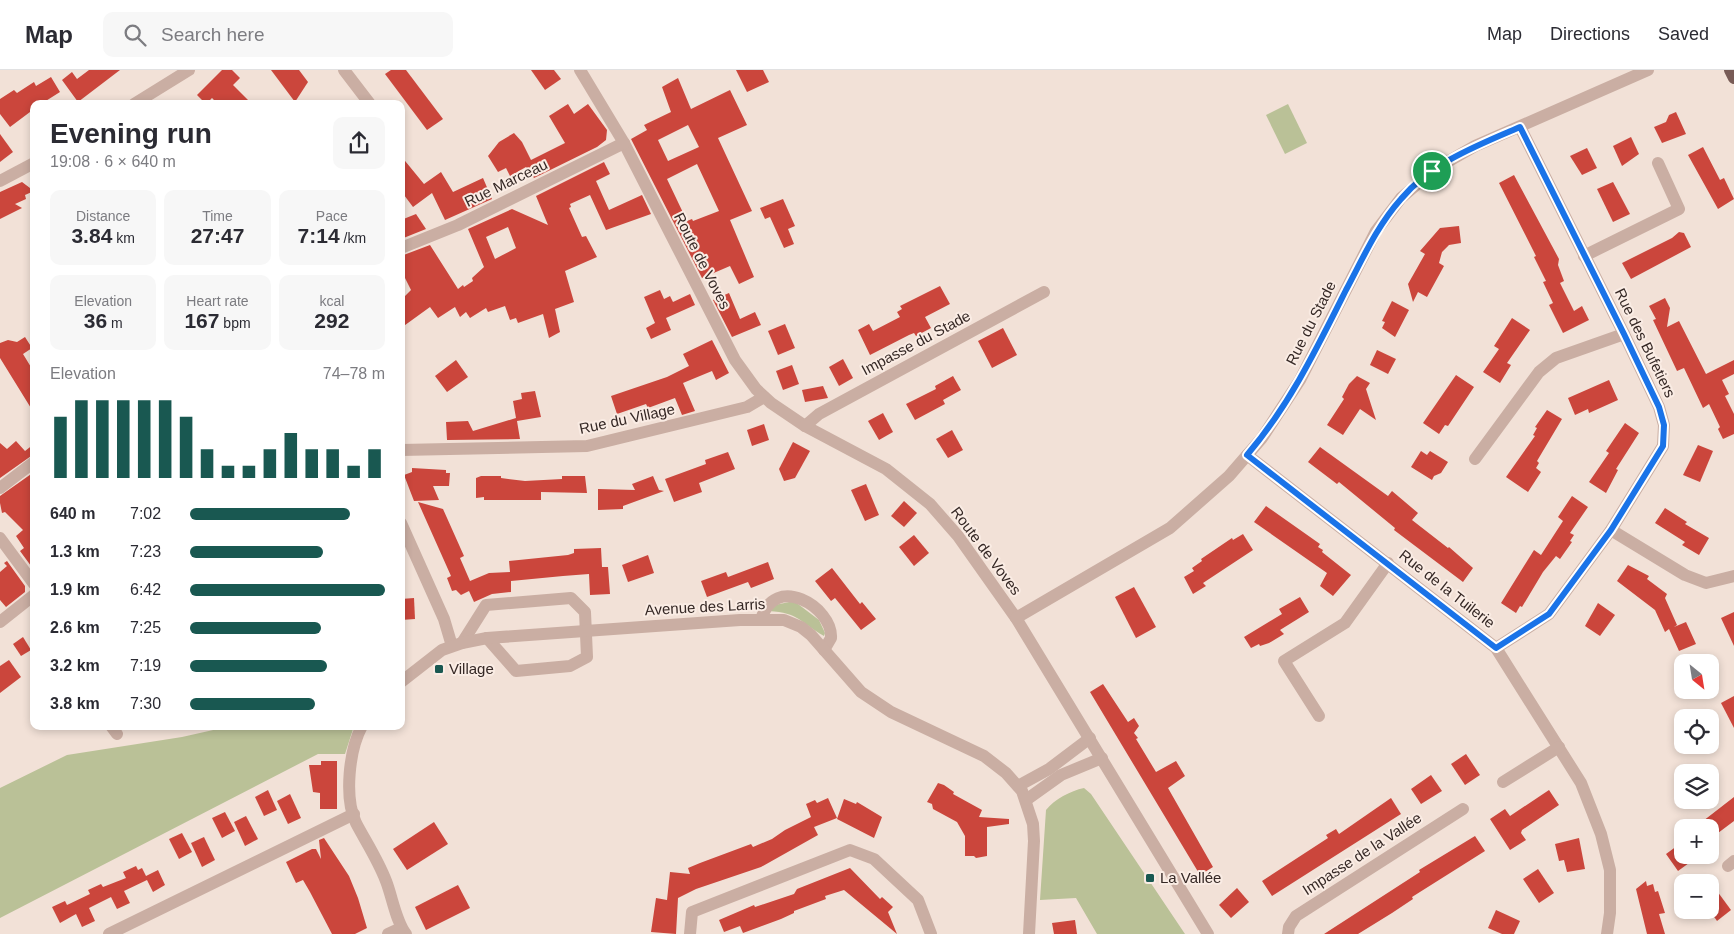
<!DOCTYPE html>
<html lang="en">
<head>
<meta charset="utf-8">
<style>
  body { margin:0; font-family:Arial,sans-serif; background:#f7f7f7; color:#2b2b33; height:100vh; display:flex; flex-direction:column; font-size:19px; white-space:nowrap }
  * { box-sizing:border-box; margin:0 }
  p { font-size:16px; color:#7c7c81 }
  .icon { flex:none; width:28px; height:28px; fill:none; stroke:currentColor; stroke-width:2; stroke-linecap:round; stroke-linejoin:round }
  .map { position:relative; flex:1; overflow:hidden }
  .details { position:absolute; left:30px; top:30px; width:375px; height:630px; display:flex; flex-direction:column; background:#fff; border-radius:10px; box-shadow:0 2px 8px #0003 }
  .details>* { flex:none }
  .needle { width:32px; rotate:150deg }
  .tools { position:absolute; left:1674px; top:584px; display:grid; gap:10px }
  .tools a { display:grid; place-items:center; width:45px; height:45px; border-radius:10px; background:#fff; box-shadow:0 2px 8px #0003; font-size:25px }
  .pin { position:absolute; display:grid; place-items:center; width:42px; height:42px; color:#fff; margin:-21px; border:2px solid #fff; border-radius:50%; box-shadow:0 1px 5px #0007 }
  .round { display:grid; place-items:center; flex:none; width:52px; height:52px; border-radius:10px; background:#f7f7f7 }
  .summary { display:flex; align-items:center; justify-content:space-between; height:85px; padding:0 20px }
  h1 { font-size:28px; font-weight:700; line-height:38px }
  .stats { display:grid; grid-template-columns:repeat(3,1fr); gap:8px; height:85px; padding:5px 20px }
  .stats div { display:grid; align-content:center; border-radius:10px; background:#f7f7f7; text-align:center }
  .stats b { font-size:21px; font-weight:700 }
  .stats small { font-size:14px; font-weight:400 }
  .stats p { font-size:14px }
  .chart { height:140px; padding:10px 20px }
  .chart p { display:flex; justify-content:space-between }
  .chart svg { width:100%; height:90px; margin-top:5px; stroke:#195851; stroke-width:6 }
  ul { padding:0 20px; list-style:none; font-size:16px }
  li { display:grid; grid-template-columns:80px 60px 1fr; align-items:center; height:38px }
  li i { height:12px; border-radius:6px; background:#195851 }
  header { display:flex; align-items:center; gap:30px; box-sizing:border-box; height:70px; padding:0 25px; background:#fff; border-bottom:1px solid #e1e1e2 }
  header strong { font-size:24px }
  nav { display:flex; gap:28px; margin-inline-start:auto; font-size:18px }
  .search { width:350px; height:45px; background:#f7f7f7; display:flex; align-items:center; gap:12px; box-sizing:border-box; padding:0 18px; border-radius:10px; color:#7c7c81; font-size:19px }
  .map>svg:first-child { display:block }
</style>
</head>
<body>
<header>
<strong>Map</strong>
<div class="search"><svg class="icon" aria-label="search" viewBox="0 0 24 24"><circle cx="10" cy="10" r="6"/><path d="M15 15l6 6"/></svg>Search here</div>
<nav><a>Map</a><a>Directions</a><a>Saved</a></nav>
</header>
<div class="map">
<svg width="1734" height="864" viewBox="0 0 1734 864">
  <rect width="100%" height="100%" fill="#f2e1d7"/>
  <g fill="#bac197">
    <path d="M1288 34 1307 73 1285 84 1266 45Z"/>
    <path d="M794 531 819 550 825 563 824 566C800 552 799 543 769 541L770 536Z"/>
    <path d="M231 656H354L345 684H318L0 848V718L67 685 182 667Z"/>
    <path d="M1084 718 1091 724 1185 864H1097L1076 828 1040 830 1046 740C1055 729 1070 721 1084 718Z"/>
  </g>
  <g fill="#cb463c" fill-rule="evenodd">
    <path d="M89 0H120L78 32 62 10 72 2 77 9Z"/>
    <path d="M222 0H232L240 8 233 15 252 34H218L212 28 206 34 197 25Z"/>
    <path d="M271 0H299L308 12 295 32Z"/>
    <path d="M391 0H406L443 49 427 60 385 4Z"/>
    <path d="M531 0H554L561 9 545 20Z"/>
    <path d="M736 0H763L769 12 747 22Z"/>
    <path d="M51 7 60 22 41 34H34V39L10 57 0 44V29L14 20 17 23 34 12 36 16Z"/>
    <path d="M678 8 691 39 730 20 747 55 718 68 752 141 730 150 754 207 739 214 730 196 702 208 631 69 647 60 644 55 671 42 662 17ZM688 55 699 77 668 91 658 70ZM697 94 719 141 693 151 692 149 687 151 667 109Z"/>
    <path d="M568 34 574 44 588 34 607 60 606 70 597 77 534 108 526 97 510 106 506 98 498 102 488 86 499 72 514 63 522 72 531 90 565 73 549 46Z"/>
    <path d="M1676 42 1686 64 1662 73 1654 57 1666 52 1669 45Z"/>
    <path d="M0 64 13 82 0 92Z"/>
    <path d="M1631 67 1639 84 1622 96 1613 76Z"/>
    <path d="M1703 77 1720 110 1724 108 1734 129 1718 139 1688 85Z"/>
    <path d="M1587 78 1597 98 1582 105 1570 86Z"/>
    <path d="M401 86 424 114 441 102 453 122 483 108 492 129 445 150 432 123 413 137 401 121Z"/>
    <path d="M604 92 610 104 596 111 609 140 642 125 651 144 606 160 590 125 570 134 571 137 569 138 582 167 586 166 597 187 565 201 574 232 555 239 560 262 549 268 543 244 518 253 516 248 510 250 505 236 488 242 486 238 470 248 466 242 460 247 455 237 438 248 430 237 401 258V230L411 220 401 200V186L430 175 458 219 463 215 464 217 473 211 472 208 484 197 468 159 512 139 548 155 536 126ZM508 157 516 178 495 189 486 167Z"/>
    <path d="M1514 105 1559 189 1558 195 1564 211 1560 213 1574 241 1582 236 1589 250 1563 263 1549 235 1553 233 1543 212 1546 211 1534 187 1536 186 1499 113Z"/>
    <path d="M22 112 34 121 25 125 26 129 15 134 22 138 0 149V122Z"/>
    <path d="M1613 112 1630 144 1613 152 1597 119Z"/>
    <path d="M783 129 795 156 788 159 794 174 784 178 770 147 765 149 760 138Z"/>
    <path d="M416 144 426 159 401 169V150Z"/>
    <path d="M1459 156 1461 173 1449 175 1442 182 1439 193 1444 196 1427 227 1418 222 1413 232 1408 214 1425 184 1420 181 1440 158Z"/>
    <path d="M1679 162 1684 163 1691 177 1631 209 1622 193 1672 168Z"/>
    <path d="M940 216 950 234 925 247 931 258 916 266 914 263 909 265 870 285 858 260 869 254 873 261 900 247 897 242 902 239 900 236Z"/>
    <path d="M660 220 664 229 670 226 673 232 690 224 695 235 666 248 671 260 651 269 646 258 655 253 644 227Z"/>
    <path d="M729 223 740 249 755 242 761 255 732 267 713 230Z"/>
    <path d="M1665 228 1670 238 1667 257 1679 251 1706 304 1734 290V304L1722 310 1729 324 1725 326 1734 344V364L1723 369 1718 359 1720 357 1709 334 1703 338 1684 298 1677 301 1653 250 1656 249 1649 236Z"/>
    <path d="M1392 231 1409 240 1395 267 1382 258 1385 252 1382 251Z"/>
    <path d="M1512 248 1530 260 1507 293 1511 295 1500 313 1483 302 1499 279 1494 276Z"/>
    <path d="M785 254 795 278 778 285 768 261Z"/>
    <path d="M1003 258 1017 285 992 298 978 271Z"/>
    <path d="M25 267 32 278 23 284 34 302V343L0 288V273L8 270 17 272Z"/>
    <path d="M712 270 729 303 716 310 712 301 683 313 695 341 682 345 675 328 648 338 646 334 617 344 611 326 667 307 689 296 683 284Z"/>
    <path d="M1377 280 1396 289 1388 304 1370 295Z"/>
    <path d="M843 289 853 308 839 316 829 297Z"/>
    <path d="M456 290 468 307 447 322 435 306Z"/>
    <path d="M792 295 799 314 783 320 776 301Z"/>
    <path d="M1456 305 1474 317 1448 356 1445 355 1439 364 1423 353Z"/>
    <path d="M953 306 961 320 943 330 945 334 915 350 906 334 936 319 935 316Z"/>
    <path d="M1357 306 1370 313 1366 319 1376 350 1360 339 1343 365 1327 355 1344 329 1342 327 1349 314Z"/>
    <path d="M1609 310 1618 330 1589 343 1588 339 1575 345 1568 328Z"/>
    <path d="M823 316 828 328 805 332 802 320Z"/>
    <path d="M535 321 541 347 517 351 520 369 447 370 446 352 468 351 473 361 516 348 513 331 522 329 521 323Z"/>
    <path d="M1547 340 1562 349 1537 391 1539 393 1536 398 1541 402 1528 422 1506 407 1535 366 1533 365 1537 358 1535 357Z"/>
    <path d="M883 343 893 362 879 370 868 351Z"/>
    <path d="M1625 353 1639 363 1616 399 1618 400 1606 423 1589 412 1609 383 1606 381Z"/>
    <path d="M764 354 769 370 752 376 747 360Z"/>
    <path d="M952 360 963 380 948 388 936 369Z"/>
    <path d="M16 371 25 381 34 374V384L0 408V373L7 379Z"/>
    <path d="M793 372 810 381 795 408 784 411 779 399Z"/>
    <path d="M1698 375 1713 381 1700 412 1683 405Z"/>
    <path d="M1320 377 1388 426 1392 421 1418 443 1412 450 1448 478 1449 477 1473 498 1463 512 1394 460 1395 458 1339 412 1337 414 1308 392Z"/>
    <path d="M1421 381 1427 385 1430 381 1448 392 1441 403 1434 406 1432 410 1411 397Z"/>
    <path d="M728 382 735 399 699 413 702 422 674 432 665 409 706 394 705 390Z"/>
    <path d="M412 398 446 400V403H450L449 416H433L439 430 414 431 404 405 412 402Z"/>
    <path d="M34 402V500L20 481 24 478 16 466 23 460 5 442 2 443 0 433V426Z"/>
    <path d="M481 406H501V408L525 411 562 409V406H585L587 423 541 422V430H484V427L476 428V408Z"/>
    <path d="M653 406 659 420 664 421 623 436V439L598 440V419L635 420 632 414Z"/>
    <path d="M866 414 879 445 865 451 851 420Z"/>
    <path d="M1572 426 1588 437 1570 463 1574 465 1570 471 1572 472 1560 489 1556 486 1543 502 1522 537 1520 536 1516 543 1501 533 1534 480 1541 485 1563 451 1558 447Z"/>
    <path d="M904 431 917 443 904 457 891 446Z"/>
    <path d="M418 432 443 439 464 486 460 488 470 511 489 503 510 502 509 491 568 485 574 483V479L601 478 602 497H608L610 524 590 525 589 504 563 506 511 511V522L492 524 474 532 469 521 461 525 456 520 452 521 447 508 451 506Z"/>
    <path d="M1266 436 1320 474 1318 477 1323 480 1322 482 1351 505 1333 526 1320 516 1327 503 1254 452Z"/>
    <path d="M1665 438 1687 452 1685 454 1709 468 1699 485 1682 475 1685 472 1655 453Z"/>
    <path d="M1243 464 1253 480 1203 513 1206 516 1193 524 1184 507 1194 501 1192 498 1202 491 1201 489 1232 468 1233 470Z"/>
    <path d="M914 465 929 483 914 496 899 477Z"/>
    <path d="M648 485 654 503 628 512 622 495Z"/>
    <path d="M7 491 25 516V522L6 537 0 530V502L7 496 4 493Z"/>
    <path d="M768 492 774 509 751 518 748 512 707 527 701 511 726 502 728 507Z"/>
    <path d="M1628 495 1649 506 1647 509 1667 524 1665 528 1677 555 1674 557 1686 552 1696 574 1679 581 1669 559 1665 562 1655 540 1617 511Z"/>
    <path d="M832 498 860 534 862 532 876 549 861 560 835 528 831 531 815 511Z"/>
    <path d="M1134 517 1156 557 1136 568 1115 527Z"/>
    <path d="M1300 527 1309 542 1280 560 1284 564 1269 573 1260 576 1259 574 1251 578 1244 567 1282 544 1279 539Z"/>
    <path d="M414 528 415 549 401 550V529Z"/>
    <path d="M1598 533 1615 545 1600 566 1585 556Z"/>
    <path d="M1734 542V576L1721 548Z"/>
    <path d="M23 567 31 580 21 586 13 574Z"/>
    <path d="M9 590 21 607 0 623V596Z"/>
    <path d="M1103 614 1128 652 1134 648 1139 656 1134 663 1138 668 1136 669 1156 702 1176 691 1185 706 1168 718 1213 797 1200 805 1090 622Z"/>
    <path d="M1734 626V658L1721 633Z"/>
    <path d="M1466 684 1480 705 1465 715 1451 694Z"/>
    <path d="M321 691H337V739H320V723L313 722 309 695H321Z"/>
    <path d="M1431 705 1442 721 1421 734 1411 719Z"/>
    <path d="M938 713 944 715 954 722 953 724 982 740 979 747 1009 749V754L987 757V786L976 788 974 786H965V766L957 752 933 739 932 734 927 732Z"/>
    <path d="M268 720 277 740 264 746 255 727Z"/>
    <path d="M1549 720 1559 735 1522 760 1521 763 1526 770 1510 780 1490 749 1505 739 1510 746Z"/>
    <path d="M290 724 301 748 288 754 277 731Z"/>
    <path d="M1734 727V751L1710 769V758H1694Z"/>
    <path d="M828 728 837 748 814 757 818 765 761 797 696 819 678 828 676 864 651 862 656 828 667 830 670 802 690 804 688 798 700 793 751 774 753 777 772 769 785 760 811 747 806 734 815 730 817 733Z"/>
    <path d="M1391 728 1401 744 1272 826 1262 811 1328 768 1326 765 1336 759 1339 764Z"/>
    <path d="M844 729 856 734 857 732 882 747 874 768 837 749Z"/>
    <path d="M225 742 235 761 222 768 212 748Z"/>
    <path d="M246 746 258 769 245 776 234 752Z"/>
    <path d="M434 752 448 774 407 800 393 779Z"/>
    <path d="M182 763 192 782 179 789 169 769Z"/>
    <path d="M1475 766 1485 781 1412 827 1413 829 1392 843 1358 864H1324L1420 802 1419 800Z"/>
    <path d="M204 767 215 790 202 797 191 773Z"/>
    <path d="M324 768 349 806 358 828 367 858 355 864H332L310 822 303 810 296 813 286 792 312 779H316L321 789 319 770Z"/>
    <path d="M1579 768 1585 799 1567 802 1564 790 1559 791 1555 774Z"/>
    <path d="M1681 773 1682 785H1700L1678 801 1666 784Z"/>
    <path d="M136 796 138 800 142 798 146 806 158 800 165 815 153 822 147 810 124 821 130 833 117 839 111 827 89 838 95 851 82 857 76 844 60 853 52 837 65 831 67 835 90 824 88 820 101 814 103 817 126 808 123 802Z"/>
    <path d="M850 798 880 829 882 827 893 837 888 842 897 864 844 820 825 826 826 829 794 841V843L781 849 743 863 740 856 724 862 719 850 754 835 755 837 794 824 797 819Z"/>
    <path d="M1538 799 1554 823 1539 833 1523 809Z"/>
    <path d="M1646 811 1647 816 1653 814 1655 822 1658 821 1665 843 1659 844 1665 864H1647L1636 819Z"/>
    <path d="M458 815 470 838 426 860 415 837Z"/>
    <path d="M1237 818 1249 832 1231 848 1219 835Z"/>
    <path d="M1717 821 1731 840 1717 851 1710 841V827Z"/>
    <path d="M1496 840 1520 851 1514 864H1502L1488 858Z"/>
    <path d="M1075 850 1077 864H1054L1052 853Z"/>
  </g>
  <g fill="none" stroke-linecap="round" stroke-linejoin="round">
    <g stroke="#caaea3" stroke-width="12">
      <path d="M344 0 370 34"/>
      <path d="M580 0 624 73 735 290 756 319 771 333 805 356 886 399 930 434 958 466 1016 548 1208 864"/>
      <path d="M134 34 189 0"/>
      <path d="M0 111 34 93"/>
      <path d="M401 178 458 155 624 73"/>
      <path d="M1584 186 1679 139 1658 93"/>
      <path d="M805 356 819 344 1044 222"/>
      <path d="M401 380 587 376 747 337 764 327"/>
      <path d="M1247 385 1496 578 1581 713 1601 764 1610 800V843L1607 864"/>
      <path d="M1475 389 1539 302 1556 288 1624 264"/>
      <path d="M0 418 34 392"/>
      <path d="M401 453 444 549 452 576"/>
      <path d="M1611 460 1685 505 1706 513 1734 506"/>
      <path d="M0 468 34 514"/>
      <path d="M1016 548 1170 458 1229 406 1262 368 1300 310 1376 161 1401 128 1435 99 1475 76 1648 0"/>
      <path d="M761 550C774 502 833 537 831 568L824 580"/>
      <path d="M0 552 34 525"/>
      <path d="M462 573 486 535 571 528 585 542 587 587 570 596 516 601 487 568"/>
      <path d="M1496 578 1549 544 1611 460 1663 376 1664 355 1659 337 1624 264 1520 57"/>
      <path d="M401 612 442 580 462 573 487 568 740 550H784L801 557 811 565 861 622 891 642 984 686 1006 703 1022 721 1033 754 1034 771 1029 864"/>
      <path d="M1319 646 1284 591 1345 553 1388 493"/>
      <path d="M111 656 117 664"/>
      <path d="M362 656C349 680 344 728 356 753 366 772 378 790 386 811 392 826 396 852 406 864"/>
      <path d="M1503 712 1559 677"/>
      <path d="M1018 716 1049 699 1090 668"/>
      <path d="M1026 730 1061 705 1102 688"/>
      <path d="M1728 796 1734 791"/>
      <path d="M109 864 354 744"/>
      <path d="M388 864 401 858"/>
      <path d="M690 864 692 842 850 780 874 789 918 830 931 864"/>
      <path d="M1288 864 1289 857 1296 846 1463 739"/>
    </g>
    <path stroke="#785b56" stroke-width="12" d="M1730 0 1734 8"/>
  </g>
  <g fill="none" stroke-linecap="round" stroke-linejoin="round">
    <defs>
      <path id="route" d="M1520 57 1624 264 1659 337 1664 355 1663 376 1611 460 1549 544 1496 578 1247 385C1289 336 1317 278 1346 220 1363 188 1377 156 1401 129 1431 93 1478 75 1520 57Z"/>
    </defs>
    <use href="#route" stroke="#fff" stroke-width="10"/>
    <use href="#route" stroke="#1a73e8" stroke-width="6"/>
  </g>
  <g fill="#195851" stroke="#faece4" stroke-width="2">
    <rect x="434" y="594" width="10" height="10" rx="2.5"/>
    <rect x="1145" y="803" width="10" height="10" rx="2.5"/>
  </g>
  <g text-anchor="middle" stroke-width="4" stroke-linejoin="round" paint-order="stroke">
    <g font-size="15" fill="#352825" stroke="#faece4">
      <text transform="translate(506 113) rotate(-26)" y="5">Rue Marceau</text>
      <text transform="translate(702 191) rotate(63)" y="5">Route de Voves</text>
      <text transform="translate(1311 253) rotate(-63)" y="5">Rue du Stade</text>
      <text transform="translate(916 273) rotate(-28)" y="5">Impasse du Stade</text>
      <text transform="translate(1645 273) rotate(64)" y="5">Rue des Bufetiers</text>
      <text transform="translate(627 349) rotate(-12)" y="5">Rue du Village</text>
      <text transform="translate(986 481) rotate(53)" y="5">Route de Voves</text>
      <text transform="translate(1447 519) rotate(38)" y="5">Rue de la Tuilerie</text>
      <text transform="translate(705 537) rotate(-3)" y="5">Avenue des Larris</text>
      <text transform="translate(1362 784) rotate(-33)" y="5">Impasse de la Vallée</text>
    </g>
    <g font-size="15" fill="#352825" stroke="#faece4" text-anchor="start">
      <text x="449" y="604">Village</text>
      <text x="1160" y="813">La Vallée</text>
    </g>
  </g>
</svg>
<div class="tools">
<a><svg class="needle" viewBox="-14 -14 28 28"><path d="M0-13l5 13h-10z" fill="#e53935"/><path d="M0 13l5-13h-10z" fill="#7c7c81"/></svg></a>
<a><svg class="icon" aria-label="locate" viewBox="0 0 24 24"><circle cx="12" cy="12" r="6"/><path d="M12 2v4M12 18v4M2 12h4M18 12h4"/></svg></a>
<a><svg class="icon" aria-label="layers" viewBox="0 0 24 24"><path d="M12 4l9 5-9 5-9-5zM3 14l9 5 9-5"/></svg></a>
<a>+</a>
<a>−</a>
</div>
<div class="pin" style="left:1432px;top:101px;background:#1e9e55"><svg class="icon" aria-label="arrive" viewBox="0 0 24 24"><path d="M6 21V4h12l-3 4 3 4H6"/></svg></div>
<section class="details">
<div class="summary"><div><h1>Evening run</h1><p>19:08 · 6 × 640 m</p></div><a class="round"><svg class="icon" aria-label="share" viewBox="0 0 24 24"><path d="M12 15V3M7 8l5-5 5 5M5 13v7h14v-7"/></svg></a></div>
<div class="stats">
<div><p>Distance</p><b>3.84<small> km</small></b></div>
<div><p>Time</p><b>27:47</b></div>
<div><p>Pace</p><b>7:14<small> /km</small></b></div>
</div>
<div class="stats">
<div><p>Elevation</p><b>36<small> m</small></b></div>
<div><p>Heart rate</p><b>167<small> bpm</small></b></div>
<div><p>kcal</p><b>292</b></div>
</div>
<div class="chart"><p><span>Elevation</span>74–78 m</p>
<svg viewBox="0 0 160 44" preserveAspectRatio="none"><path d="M5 44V14M15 44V6M25 44V6M35 44V6M45 44V6M55 44V6M65 44V14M75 44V30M85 44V38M95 44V38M105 44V30M115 44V22M125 44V30M135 44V30M145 44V38M155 44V30"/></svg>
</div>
<ul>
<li><b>640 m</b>7:02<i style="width:82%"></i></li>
<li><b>1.3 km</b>7:23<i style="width:68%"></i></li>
<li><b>1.9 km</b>6:42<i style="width:100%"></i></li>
<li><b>2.6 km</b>7:25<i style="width:67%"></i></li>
<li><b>3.2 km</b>7:19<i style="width:70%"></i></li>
<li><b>3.8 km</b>7:30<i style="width:64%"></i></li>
</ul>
</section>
</div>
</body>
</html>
